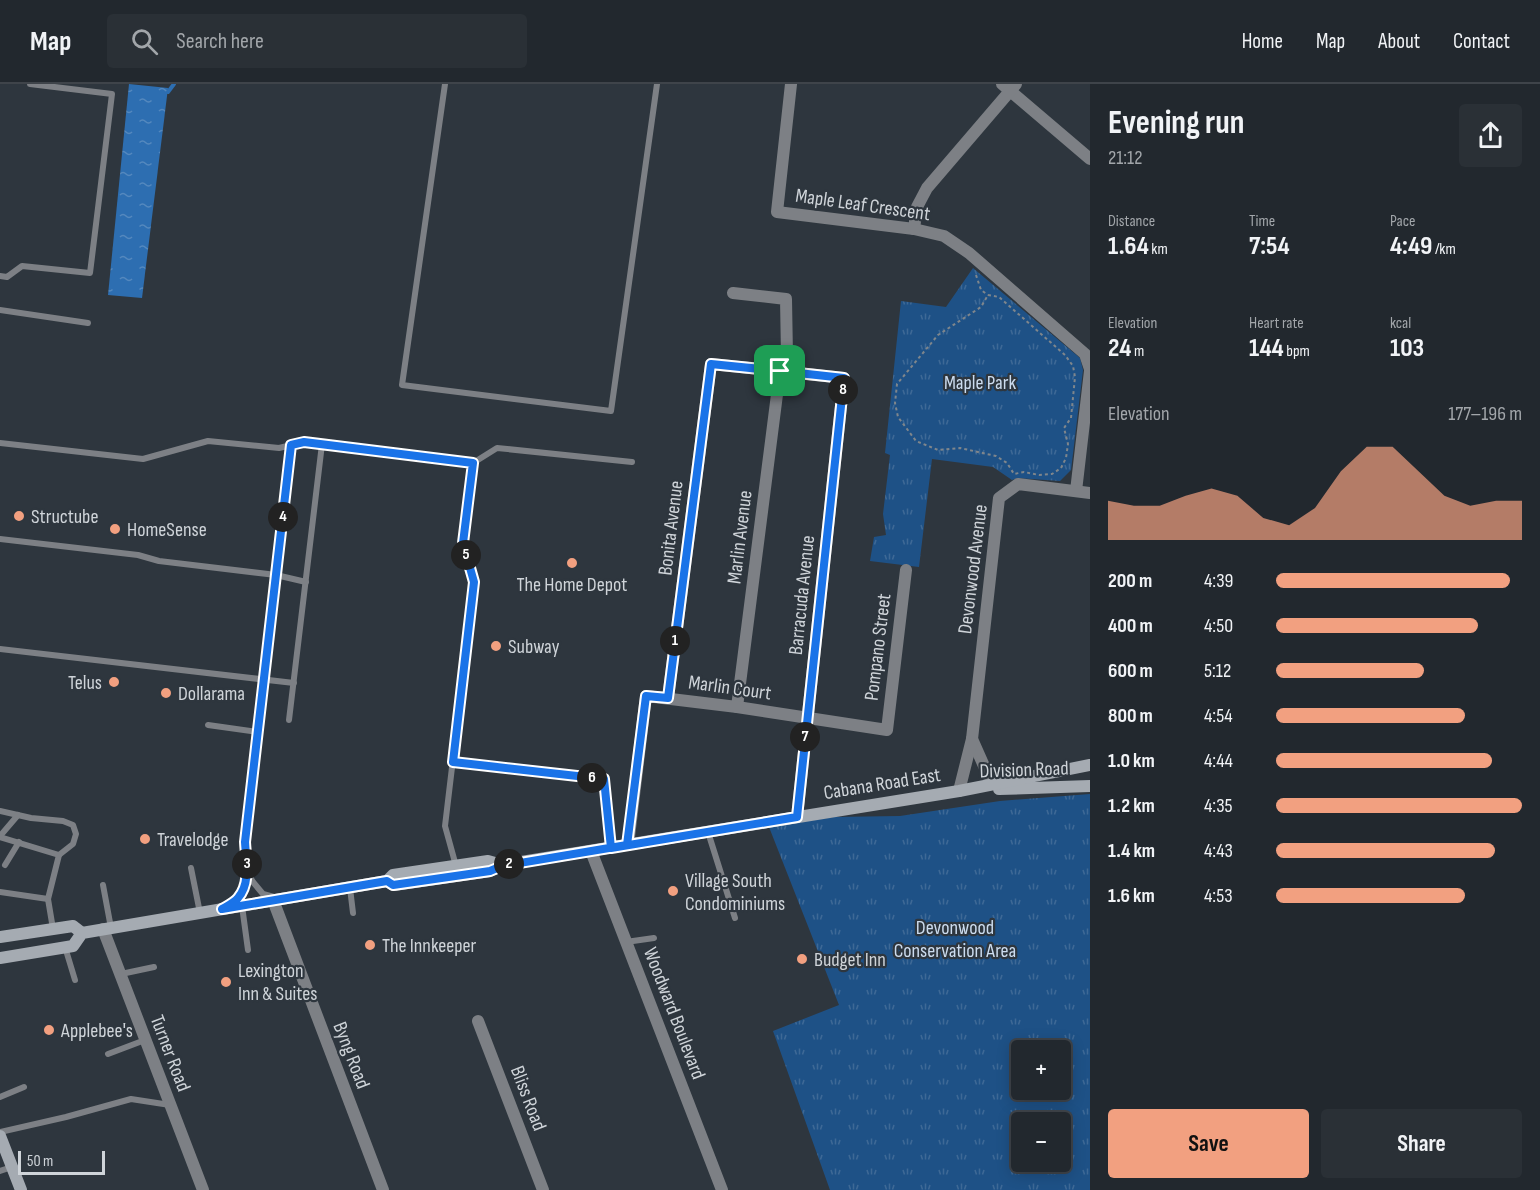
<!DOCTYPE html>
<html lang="en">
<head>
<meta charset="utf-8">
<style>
  body { margin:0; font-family:"Sofia Sans Condensed",sans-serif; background:#2a3036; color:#f1f3f6; height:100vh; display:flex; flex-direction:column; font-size:22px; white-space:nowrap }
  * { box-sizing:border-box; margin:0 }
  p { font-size:20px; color:#a2a6aa }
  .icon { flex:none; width:33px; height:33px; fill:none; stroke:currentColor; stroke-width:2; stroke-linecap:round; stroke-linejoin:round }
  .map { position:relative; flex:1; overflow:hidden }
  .sheet { display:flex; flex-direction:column; background:#22282e; width:450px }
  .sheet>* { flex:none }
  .tools { position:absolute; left:1011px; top:956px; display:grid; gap:12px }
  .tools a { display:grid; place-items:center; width:60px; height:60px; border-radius:6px; background:#22282e; box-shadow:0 3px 15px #0003,0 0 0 2px #3f444a; font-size:30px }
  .scale { position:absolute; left:18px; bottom:15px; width:87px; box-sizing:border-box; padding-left:6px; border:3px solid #cfd4d9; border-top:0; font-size:16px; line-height:21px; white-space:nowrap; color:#cfd4d9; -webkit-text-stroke:4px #2e363e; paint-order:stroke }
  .pin { position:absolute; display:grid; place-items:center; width:51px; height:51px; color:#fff; margin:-26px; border-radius:12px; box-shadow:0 3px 9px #0006 }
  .km { position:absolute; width:30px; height:30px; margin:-15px; border-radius:50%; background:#222; color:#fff; font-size:16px; line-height:30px; text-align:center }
  .round { display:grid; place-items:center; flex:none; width:63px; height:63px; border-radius:6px; background:#2a3036 }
  .overview { display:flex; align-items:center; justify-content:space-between; height:102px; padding:0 18px }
  h1 { font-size:33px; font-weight:700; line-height:45px }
  .figures { display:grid; grid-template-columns:repeat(3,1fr); gap:9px; height:102px; padding:6px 18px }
  .figures div { display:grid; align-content:center }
  .figures b { font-size:26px; font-weight:700 }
  .figures small { font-size:16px; font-weight:400 }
  .figures p { font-size:16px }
  .chart { height:168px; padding:12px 18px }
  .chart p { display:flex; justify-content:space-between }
  .chart svg { width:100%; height:108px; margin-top:6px; fill:#f2a080; opacity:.7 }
  .cta { display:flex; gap:12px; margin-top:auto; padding:12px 18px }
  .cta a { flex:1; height:69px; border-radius:6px; background:#f2a080; color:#111; font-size:24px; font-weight:700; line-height:69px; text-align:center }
  .cta a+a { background:#2a3036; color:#f1f3f6 }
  ul { padding:0 18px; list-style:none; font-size:20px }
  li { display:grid; grid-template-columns:96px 72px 1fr; align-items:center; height:45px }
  li i { height:15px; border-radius:8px; background:#f2a080 }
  header { display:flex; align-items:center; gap:36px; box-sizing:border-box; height:84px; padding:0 30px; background:#22282e; border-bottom:2px solid #3f444a }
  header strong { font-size:28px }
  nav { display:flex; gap:33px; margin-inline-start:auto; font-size:21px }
  .search { width:420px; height:54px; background:#2a3036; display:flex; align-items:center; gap:15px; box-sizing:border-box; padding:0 21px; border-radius:6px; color:#a2a6aa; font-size:22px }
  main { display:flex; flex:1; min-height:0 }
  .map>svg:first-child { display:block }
</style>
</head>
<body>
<header>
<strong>Map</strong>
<div class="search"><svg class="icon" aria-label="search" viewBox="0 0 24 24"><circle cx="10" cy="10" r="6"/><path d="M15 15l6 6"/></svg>Search here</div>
<nav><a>Home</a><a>Map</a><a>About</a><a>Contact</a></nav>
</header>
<main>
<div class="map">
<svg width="1090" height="1106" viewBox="0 0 1090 1106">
  <defs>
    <pattern id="grass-tufts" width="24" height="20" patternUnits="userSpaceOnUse" patternTransform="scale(1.5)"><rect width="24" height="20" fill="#1e5186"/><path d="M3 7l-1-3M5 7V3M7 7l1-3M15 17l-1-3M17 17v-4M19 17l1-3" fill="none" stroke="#3e6996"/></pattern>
    <pattern id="water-ripples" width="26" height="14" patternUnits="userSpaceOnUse" patternTransform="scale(1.5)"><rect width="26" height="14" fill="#2d6eb1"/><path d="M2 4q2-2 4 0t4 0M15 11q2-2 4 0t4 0" fill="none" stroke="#5488be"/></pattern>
  </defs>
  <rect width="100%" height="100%" fill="#2e363e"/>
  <g fill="url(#grass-tufts)" fill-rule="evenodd">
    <path d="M973 184 1080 274 1083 286 1071 386 1060 397 1017 394 1012 396 993 383 932 375 919 483 870 477 874 453 886 451 883 430 890 371 885 369 901 217 946 223Z"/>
    <path d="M1090 710V1106H830L773 947 839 921 769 743 834 733 900 732 1000 717ZM1022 966H1060V1005H1022ZM1022 1038H1060V1077H1022Z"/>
  </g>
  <path fill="url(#water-ripples)" d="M129 0 168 4 142 214 108 211Z"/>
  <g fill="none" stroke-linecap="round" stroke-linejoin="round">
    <path stroke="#2d6eb1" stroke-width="4" d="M168 8 174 0"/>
    <g stroke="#7f868c" stroke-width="2" stroke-dasharray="3 3" stroke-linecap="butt">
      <path d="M976 191 981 206 988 211"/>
      <path d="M988 211 999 213 1065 271 1073 282 1075 293 1071 334 1064 344 1068 360 1066 374 1061 384 1052 390 1039 391 1024 388 1014 390 1007 379 996 372 960 364 938 366 916 357 898 333 895 319 897 300 938 251 981 223Z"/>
    </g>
    <g stroke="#7d8085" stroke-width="6">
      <path d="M445 0 402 301 611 327 657 0"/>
      <path d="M0 192 7 193 22 182 90 189 112 10 30 0"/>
      <path d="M0 226 88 239"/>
      <path d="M0 359 143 375 208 357 279 364 304 358 473 379"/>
      <path d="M0 455 138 471 159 477 276 491 306 498"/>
      <path d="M0 565 294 599"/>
      <path d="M289 636 322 360"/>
      <path d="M208 641 258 648"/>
      <path d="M453 678 604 695 611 763"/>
      <path d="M0 727 31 734 63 737 73 741 76 750 73 760 59 771"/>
      <path d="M708 748 735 834"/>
      <path d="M0 752 18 731"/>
      <path d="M0 753 59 771 48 815 53 845"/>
      <path d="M5 781 19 758"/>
      <path d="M456 782 445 742 474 499 463 459 473 379 497 364 632 378"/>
      <path d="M191 784 200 829"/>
      <path d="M247 788 253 798 263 810 274 813"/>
      <path d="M103 801 111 844"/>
      <path d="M350 804 353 829"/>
      <path d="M0 808 48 815"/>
      <path d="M230 820C252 807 247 780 245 757L291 361"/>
      <path d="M242 822 248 866"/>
      <path d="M626 858 654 854"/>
      <path d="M65 863 75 896"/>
      <path d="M121 890 154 883"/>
      <path d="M108 970 145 956"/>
      <path d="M0 1013 24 1003"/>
      <path d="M0 1048 66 1033 131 1015 170 1021"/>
      <path d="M0 1087 12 1083"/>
    </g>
    <g stroke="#7d8085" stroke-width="12">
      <path d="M791 0 777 128 914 145 944 152 969 169 1085 270 1090 285"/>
      <path d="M1002 0 1090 75"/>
      <path d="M914 145 917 123 927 104 1016 0"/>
      <path d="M733 209 786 215 787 272 789 288"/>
      <path d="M1076 407 1090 287"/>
      <path d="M668 614 711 280 844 294 797 733"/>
      <path d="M737 623 780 287"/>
      <path d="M972 655 992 700"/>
      <path d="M959 707 972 655 999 414 1018 400 1090 409"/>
      <path d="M628 761 646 612 737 623 887 646 906 486"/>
      <path d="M591 767 722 1106"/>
      <path d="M273 816 383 1106"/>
      <path d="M103 845 203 1106"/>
      <path d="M478 937 543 1106"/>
    </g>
    <g stroke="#a5abb2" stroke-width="12">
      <path d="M999 705 1090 702"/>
      <path d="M387 797 394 801 490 787 502 781 959 707 1090 681"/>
      <path d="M0 853 73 842 82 849"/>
      <path d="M0 874 73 862 82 849 387 797 393 791 488 777 502 781"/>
      <path d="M0 1052 21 1106"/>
    </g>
  </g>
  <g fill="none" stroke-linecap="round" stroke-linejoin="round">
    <defs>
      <path id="route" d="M780 287 711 280 668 614 646 612 627 761C586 768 544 775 502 782L490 787 393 801 387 797 222 825C227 822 234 819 238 814 251 799 246 776 245 758L291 361 304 358 473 379 463 459 474 498 453 678 604 695 611 764 797 733 844 294 780 287"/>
    </defs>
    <use href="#route" stroke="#fff" stroke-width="12"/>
    <use href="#route" stroke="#1a73e8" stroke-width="8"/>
  </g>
  <g fill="#f2a080" stroke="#2e363e" stroke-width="2">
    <circle cx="19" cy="432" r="6"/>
    <circle cx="115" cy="445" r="6"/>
    <circle cx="572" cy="479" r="6"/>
    <circle cx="496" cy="562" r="6"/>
    <circle cx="114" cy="598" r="6"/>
    <circle cx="166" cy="609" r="6"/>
    <circle cx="145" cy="755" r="6"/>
    <circle cx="673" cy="807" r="6"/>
    <circle cx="370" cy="861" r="6"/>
    <circle cx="802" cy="875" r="6"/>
    <circle cx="226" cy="898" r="6"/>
    <circle cx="49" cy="946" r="6"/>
  </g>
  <g text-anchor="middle" stroke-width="4.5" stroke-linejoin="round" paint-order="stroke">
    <g font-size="20" fill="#cfd4d9" stroke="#2e363e">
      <text transform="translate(863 120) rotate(8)" y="7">Maple Leaf Crescent</text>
      <text transform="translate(670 444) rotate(-83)" y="7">Bonita Avenue</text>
      <text transform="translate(739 453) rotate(-83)" y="7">Marlin Avenue</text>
      <text transform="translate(972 485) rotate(-83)" y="7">Devonwood Avenue</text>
      <text transform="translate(801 511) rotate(-84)" y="7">Barracuda Avenue</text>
      <text transform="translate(877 563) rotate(-83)" y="7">Pompano Street</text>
      <text transform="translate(730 603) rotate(8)" y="7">Marlin Court</text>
      <text transform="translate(1024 685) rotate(-2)" y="7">Division Road</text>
      <text transform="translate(882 699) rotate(-9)" y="7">Cabana Road East</text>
      <text transform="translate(675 929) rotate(69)" y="7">Woodward Boulevard</text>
      <text transform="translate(171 969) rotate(69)" y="7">Turner Road</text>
      <text transform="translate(352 971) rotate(69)" y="7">Byng Road</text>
      <text transform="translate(529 1014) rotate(69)" y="7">Bliss Road</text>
    </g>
    <g font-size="20" fill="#ccdcef" stroke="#2e363e">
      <text x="980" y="305">Maple Park</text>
      <text x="955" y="850">Devonwood<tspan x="955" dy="23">Conservation Area</tspan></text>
    </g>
    <g font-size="20" fill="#cfd4d9" stroke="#2e363e" text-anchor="start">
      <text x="31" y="439">Structube</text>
      <text x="127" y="452">HomeSense</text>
      <text x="572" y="507" text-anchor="middle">The Home Depot</text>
      <text x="508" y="569">Subway</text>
      <text x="102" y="605" text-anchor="end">Telus</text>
      <text x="178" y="616">Dollarama</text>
      <text x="157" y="762">Travelodge</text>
      <text x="685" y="803">Village South<tspan x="685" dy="23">Condominiums</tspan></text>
      <text x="382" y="868">The Innkeeper</text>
      <text x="814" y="882">Budget Inn</text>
      <text x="238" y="893">Lexington<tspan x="238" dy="23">Inn &amp; Suites</tspan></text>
      <text x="61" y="953">Applebee's</text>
    </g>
  </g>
</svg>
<div class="tools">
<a>+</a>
<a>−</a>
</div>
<div class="scale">50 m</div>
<div class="pin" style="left:780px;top:287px;background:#1e9e55"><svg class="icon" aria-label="arrive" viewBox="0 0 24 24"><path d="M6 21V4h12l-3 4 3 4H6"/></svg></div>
<b class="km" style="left:675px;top:557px">1</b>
<b class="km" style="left:509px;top:780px">2</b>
<b class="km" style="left:247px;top:780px">3</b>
<b class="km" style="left:283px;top:433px">4</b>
<b class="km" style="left:466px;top:471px">5</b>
<b class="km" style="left:592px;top:694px">6</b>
<b class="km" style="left:805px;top:653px">7</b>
<b class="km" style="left:843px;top:306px">8</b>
</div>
<section class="sheet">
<div class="overview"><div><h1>Evening run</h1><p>21:12</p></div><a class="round"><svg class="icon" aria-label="share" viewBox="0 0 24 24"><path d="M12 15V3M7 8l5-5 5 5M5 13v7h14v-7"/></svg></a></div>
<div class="figures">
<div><p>Distance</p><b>1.64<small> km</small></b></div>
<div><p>Time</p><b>7:54</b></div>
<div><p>Pace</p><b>4:49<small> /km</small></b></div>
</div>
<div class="figures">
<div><p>Elevation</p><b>24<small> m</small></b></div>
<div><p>Heart rate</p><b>144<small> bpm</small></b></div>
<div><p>kcal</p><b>103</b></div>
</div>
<div class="chart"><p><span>Elevation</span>177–196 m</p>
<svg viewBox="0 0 160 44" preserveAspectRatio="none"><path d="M0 44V28L10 30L20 30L30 26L40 23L50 26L60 35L70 38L80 31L90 16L100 6L110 6L120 16L130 26L140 30L150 28L160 28V44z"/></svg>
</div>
<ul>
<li><b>200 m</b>4:39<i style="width:95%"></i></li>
<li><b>400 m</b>4:50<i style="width:82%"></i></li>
<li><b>600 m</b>5:12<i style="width:60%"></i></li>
<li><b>800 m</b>4:54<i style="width:77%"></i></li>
<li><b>1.0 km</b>4:44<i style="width:88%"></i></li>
<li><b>1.2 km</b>4:35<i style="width:100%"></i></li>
<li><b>1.4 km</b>4:43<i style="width:89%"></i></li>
<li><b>1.6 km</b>4:53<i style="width:77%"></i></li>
</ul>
<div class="cta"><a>Save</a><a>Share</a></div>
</section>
</main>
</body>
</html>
